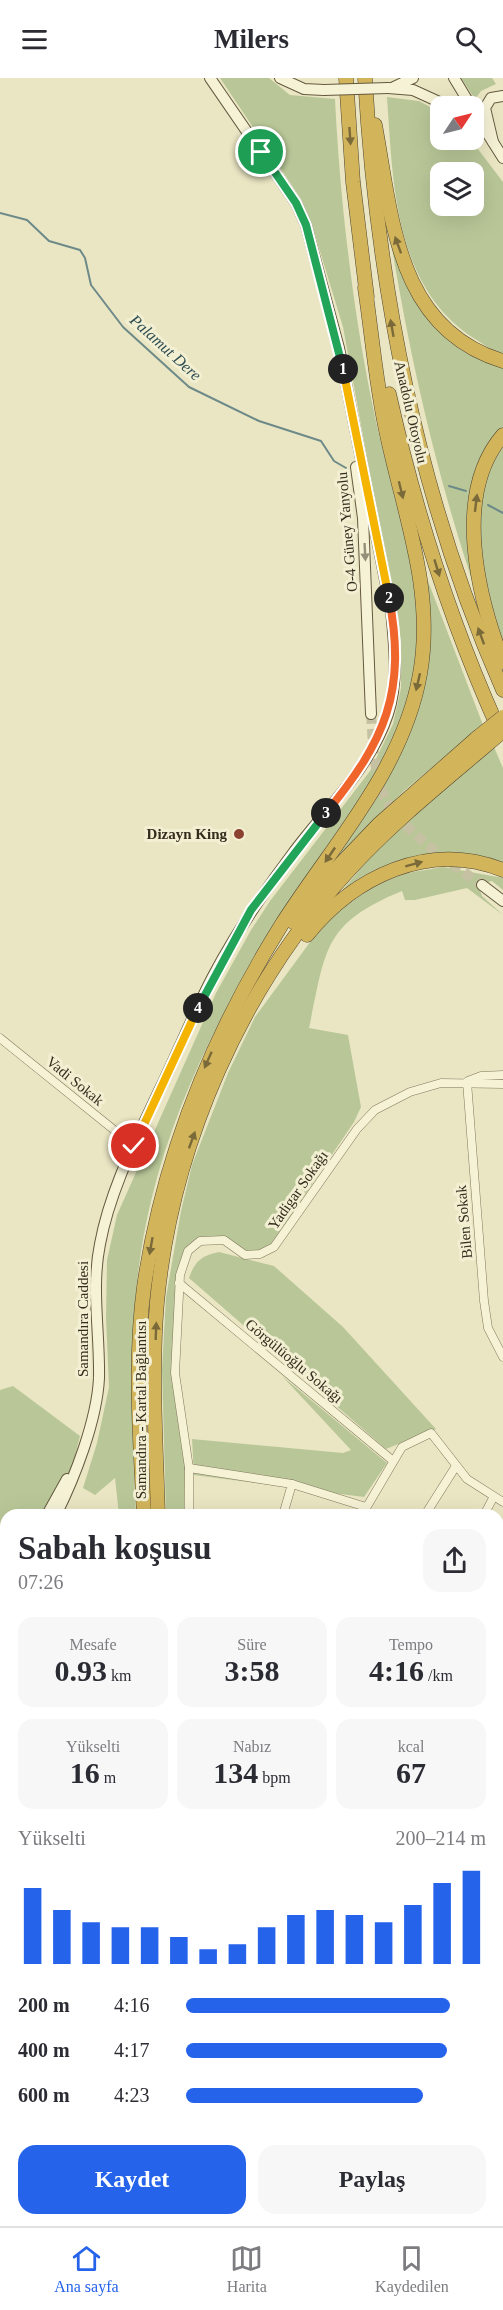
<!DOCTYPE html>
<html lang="tr">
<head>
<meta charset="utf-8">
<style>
  body { margin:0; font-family:"Times New Roman",serif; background:#f7f7f7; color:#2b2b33; height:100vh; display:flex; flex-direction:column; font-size:22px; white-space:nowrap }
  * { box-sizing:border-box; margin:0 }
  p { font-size:20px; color:#7c7c81 }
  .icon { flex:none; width:33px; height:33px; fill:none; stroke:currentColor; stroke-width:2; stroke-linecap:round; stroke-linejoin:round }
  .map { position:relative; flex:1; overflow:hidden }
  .side { position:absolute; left:0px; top:1431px; width:504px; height:717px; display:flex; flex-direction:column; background:#fff; border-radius:18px 18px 0 0; box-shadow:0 6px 24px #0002 }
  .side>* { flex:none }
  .needle { width:39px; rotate:55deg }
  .tools { position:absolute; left:430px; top:18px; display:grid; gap:12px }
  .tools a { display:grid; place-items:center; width:54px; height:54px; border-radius:12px; background:#fff; box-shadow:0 6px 24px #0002; font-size:30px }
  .pin { position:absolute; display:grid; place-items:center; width:51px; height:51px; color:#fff; margin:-26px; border:3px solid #fff; border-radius:50%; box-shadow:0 2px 6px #0007 }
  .km { position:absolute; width:30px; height:30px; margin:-15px; border-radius:50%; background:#222; color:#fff; font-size:16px; line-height:30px; text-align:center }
  .round { display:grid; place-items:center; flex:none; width:63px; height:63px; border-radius:18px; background:#f7f7f7 }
  .summary { display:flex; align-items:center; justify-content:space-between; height:102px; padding:0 18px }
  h1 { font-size:33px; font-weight:700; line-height:45px }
  .figures { display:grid; grid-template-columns:repeat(3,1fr); gap:9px; height:102px; padding:6px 18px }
  .figures div { display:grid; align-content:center; border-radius:15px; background:#f7f7f7; text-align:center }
  .figures b { font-size:30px; font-weight:700 }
  .figures small { font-size:16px; font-weight:400 }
  .figures p { font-size:16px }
  .chart { height:168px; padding:12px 18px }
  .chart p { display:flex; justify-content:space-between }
  .chart svg { width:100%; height:108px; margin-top:6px; stroke:#2563eb; stroke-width:6 }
  .cta { display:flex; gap:12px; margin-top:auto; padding:12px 18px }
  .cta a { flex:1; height:69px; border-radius:18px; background:#2563eb; color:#fff; font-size:24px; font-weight:700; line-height:69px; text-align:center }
  .cta a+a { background:#f7f7f7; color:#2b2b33 }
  ul { padding:0 18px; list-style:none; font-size:20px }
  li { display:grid; grid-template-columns:96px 72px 1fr; align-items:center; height:45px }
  li i { height:15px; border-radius:8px; background:#2563eb }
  header { display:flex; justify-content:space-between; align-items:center; height:78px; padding:0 18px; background:#fff; font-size:27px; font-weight:700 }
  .tabs { display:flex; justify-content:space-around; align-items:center; height:84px; border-top:2px solid #e1e1e2; background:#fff; font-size:16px; color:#7c7c81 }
  .tabs a { display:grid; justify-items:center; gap:3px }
  .tabs .selected { color:#2563eb }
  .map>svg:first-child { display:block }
</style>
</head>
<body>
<header><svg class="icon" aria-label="menu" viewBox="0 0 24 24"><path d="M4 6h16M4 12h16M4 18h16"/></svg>Milers<svg class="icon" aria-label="search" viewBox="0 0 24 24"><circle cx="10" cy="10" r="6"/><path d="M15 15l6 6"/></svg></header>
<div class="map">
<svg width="503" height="2148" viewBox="0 0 503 2148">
  <rect width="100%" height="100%" fill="#eae6c3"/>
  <g fill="#b9c798" fill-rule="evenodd">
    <path d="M220 0H269L290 17 335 21C340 122 353 235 374 334 390 414 428 492 418 575 415 597 407 636 398 655 366 725 313 785 272 851 220 936 174 1026 151 1123 126 1226 131 1333 136 1437H119L115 1400 95 1417 83 1410 97 1365 109 1309 106 1240 107 1182 117 1137 216 915 251 852 270 823 370 693 393 646 401 610V564L343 249 315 157 301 121Z"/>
    <path d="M461 0H492L496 6 481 13 475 21Z"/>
    <path d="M387 19 419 23 441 35V62H471L503 104V277C493 274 484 266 475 261 394 210 393 105 387 19ZM441 94H474V128H441Z"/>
    <path d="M391 164 464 272 503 289V349L492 362 473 405 478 520C438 403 411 286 391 164Z"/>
    <path d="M503 366V565C481 504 462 423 503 366Z"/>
    <path d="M428 503 483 647 405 712 342 774 340 773 376 721 400 676 428 566Z"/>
    <path d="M494 669 503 690V785C449 764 383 777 340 815L374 775 418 733Z"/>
    <path d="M443 789 503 800V812L492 803 486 805 480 812 482 818 503 837 467 810 415 822H405L402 813C322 846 326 872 309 950L348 957 361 1029 354 1044 271 1167 257 1174H246L226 1159H201L185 1170 177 1194 172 1293 185 1391 184 1437H166L162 1291 166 1219 181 1133 192 1087 228 995 255 939 316 856 338 834 376 806 407 795Z"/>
    <path d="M219 1174 274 1188 343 1249 436 1351 386 1371 189 1200C195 1183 201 1178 219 1174Z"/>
    <path d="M282 1298 387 1385 364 1419 194 1397 192 1361 343 1375 351 1372Z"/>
    <path d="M13 1308 80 1358 71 1394 44 1437H6V1498L0 1507V1312Z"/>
    <path d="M6 2079V2142H373L383 2148H0V2089Z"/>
  </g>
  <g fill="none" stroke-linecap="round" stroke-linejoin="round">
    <g stroke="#6d8a89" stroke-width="2">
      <path d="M0 135 27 142 49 163 80 172 85 180 91 207 123 249 189 309 259 343 321 363 334 383 346 390"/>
      <path d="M449 408 466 413"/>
      <path d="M488 427 503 435"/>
    </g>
    <path stroke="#c6c1a2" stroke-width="10" stroke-dasharray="10 5" stroke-linecap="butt" d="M371 636C373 663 373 696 386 722 400 751 455 788 482 807"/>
    <defs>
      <g id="minor">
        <path d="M0 960 134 1068"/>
        <path d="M468 1003 481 998 503 997"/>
        <path d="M467 1004 484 1223 488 1250 503 1279"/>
        <path d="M179 1205 392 1382"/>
        <path d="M189 1390 292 1406 283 1437"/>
        <path d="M292 1406 366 1429"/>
        <path d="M189 1437V1390L175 1295 180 1197 188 1173 200 1163 224 1162 245 1177 260 1176 274 1169 357 1051 375 1032 410 1014 441 1005 503 1006"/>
        <path d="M362 1437 402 1369 431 1355 467 1401 503 1424"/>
        <path d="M425 1437 456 1388"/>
        <path d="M484 1437 493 1420"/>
        <path d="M498 1487 503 1476"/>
        <path d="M498 1754 503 1745"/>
        <path d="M498 1847 503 1835"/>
        <path d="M498 1871 503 1873"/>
        <path d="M498 2008 503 2001"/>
        <path d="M498 2062 503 2065"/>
        <path d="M374 2142 384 2148"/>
        <path d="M389 2148 394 2142"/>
      </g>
      <g id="secondary">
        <path d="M280 0 304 11 324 12"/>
        <path d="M454 0 471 28"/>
        <path d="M394 9 413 0"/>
        <path d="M388 10 413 12 448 28"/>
        <path d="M474 34 503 80"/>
        <path d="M493 64 485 30 491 20 503 18"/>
        <path d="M356 389 363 440 371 636"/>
        <path d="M482 807 503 823"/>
        <path d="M47 1437 67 1401"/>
        <path d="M56 1437C75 1399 97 1342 99 1300 100 1255 91 1210 100 1166 110 1112 136 1062 159 1013 177 976 193 937 212 900 235 856 263 815 293 775 326 731 370 690 388 636 399 603 394 565 391 532L339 270 306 147 296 125 210 0"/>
        <path d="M0 1525 6 1514"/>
        <path d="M0 1547 6 1535"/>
        <path d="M0 1569 6 1572"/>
        <path d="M0 1583 6 1587"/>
        <path d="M498 1711 503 1713"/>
        <path d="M498 1719 503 1722"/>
      </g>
      <g id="motorway">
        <path d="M346 0 353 104 367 219"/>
        <path d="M365 0C377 210 418 419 503 612"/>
        <path d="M375 47C392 138 396 251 503 283"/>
        <path d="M389 316C415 432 451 546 500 654"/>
        <path d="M503 357C452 416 478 519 503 584"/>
        <path d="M293 844 332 795 379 746 478 659"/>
        <path d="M307 857C354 799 428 762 503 792"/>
        <path d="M144 1437C140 1361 134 1284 144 1209 163 1077 212 958 282 846 333 766 403 692 420 596 435 512 403 434 386 352 376 306 372 257 365 210"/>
        <path d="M158 1437C156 1366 151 1294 157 1224 172 1066 242 908 349 792 390 747 437 709 483 670"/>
        <path d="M0 2007 6 1994"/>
        <path d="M0 2041 6 2029"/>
      </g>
    </defs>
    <use href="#minor" stroke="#82785c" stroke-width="9"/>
    <use href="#secondary" stroke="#64593f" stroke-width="12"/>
    <use href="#motorway" stroke="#514530" stroke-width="15"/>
    <use href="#minor" stroke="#f5f2d6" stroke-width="8"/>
    <use href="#secondary" stroke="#f5f2d6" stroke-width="10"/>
    <use href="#motorway" stroke="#d2b45b" stroke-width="14"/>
    <defs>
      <path id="secondary-bridge" d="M324 12 388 10"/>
      <g id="motorway-bridge">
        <path d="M478 659 503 639"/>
        <path d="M483 670 503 653"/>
      </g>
    </defs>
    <use href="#secondary-bridge" stroke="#64593f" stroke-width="12" stroke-linecap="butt"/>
    <use href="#motorway-bridge" stroke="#514530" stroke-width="15" stroke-linecap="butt"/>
    <use href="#secondary-bridge" stroke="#f5f2d6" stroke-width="10"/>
    <use href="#motorway-bridge" stroke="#d2b45b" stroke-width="14"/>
  </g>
  <defs><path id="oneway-solid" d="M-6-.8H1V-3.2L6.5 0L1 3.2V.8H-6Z" transform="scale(1.5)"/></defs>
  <g fill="#7b6a39">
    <use href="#oneway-solid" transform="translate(350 58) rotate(86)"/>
    <use href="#oneway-solid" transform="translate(398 167) rotate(-110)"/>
    <use href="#oneway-solid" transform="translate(392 250) rotate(-100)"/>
    <use href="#oneway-solid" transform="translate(401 412) rotate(76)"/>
    <use href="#oneway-solid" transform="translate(476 425) rotate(-83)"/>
    <use href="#oneway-solid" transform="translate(437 490) rotate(73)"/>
    <use href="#oneway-solid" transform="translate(481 558) rotate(-110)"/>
    <use href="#oneway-solid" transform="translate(418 604) rotate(103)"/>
    <use href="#oneway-solid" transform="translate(330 777) rotate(124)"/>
    <use href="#oneway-solid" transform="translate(414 786) rotate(-15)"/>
    <use href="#oneway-solid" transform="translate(208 982) rotate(114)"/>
    <use href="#oneway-solid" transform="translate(192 1062) rotate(-70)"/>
    <use href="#oneway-solid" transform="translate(151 1168) rotate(100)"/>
    <use href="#oneway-solid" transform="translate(156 1253) rotate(-88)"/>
  </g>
  <use fill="#94907a" href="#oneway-solid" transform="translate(365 474) rotate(87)"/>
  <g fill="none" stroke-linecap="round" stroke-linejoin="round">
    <defs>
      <path id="split-1" d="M261 74 296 125 306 147 343 291"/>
      <path id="split-2" d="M343 291 389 520"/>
      <path id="split-3" d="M326 735C385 663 407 614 389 520"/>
      <path id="split-4" d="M198 930 251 832 326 735"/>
      <path id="split-5" d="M134 1068 198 930"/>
    </defs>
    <use href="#split-1" stroke="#fff" stroke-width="12"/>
    <use href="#split-2" stroke="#fff" stroke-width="12"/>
    <use href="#split-3" stroke="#fff" stroke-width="12"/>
    <use href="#split-4" stroke="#fff" stroke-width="12"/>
    <use href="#split-5" stroke="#fff" stroke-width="12"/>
    <use href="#split-1" stroke="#22a559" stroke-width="8"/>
    <use href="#split-2" stroke="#f5b400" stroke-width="8"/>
    <use href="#split-3" stroke="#f0652b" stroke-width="8"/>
    <use href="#split-4" stroke="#22a559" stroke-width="8"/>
    <use href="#split-5" stroke="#f5b400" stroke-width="8"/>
  </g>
  <circle fill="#8c4231" stroke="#f2efd2" stroke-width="2" cx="239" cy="756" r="6"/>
  <g text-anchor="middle" stroke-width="6" stroke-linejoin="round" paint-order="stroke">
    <g font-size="15" fill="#342d1e" stroke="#f2efd2">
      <text transform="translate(411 334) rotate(77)" y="5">Anadolu Otoyolu</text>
      <text transform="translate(347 454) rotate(-95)" y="5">O-4 Güney Yanyolu</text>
      <text transform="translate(75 1003) rotate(39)" y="5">Vadi Sokak</text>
      <text transform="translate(298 1112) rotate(-55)" y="5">Yadigar Sokağı</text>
      <text transform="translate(464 1144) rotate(-95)" y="5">Bilen Sokak</text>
      <text transform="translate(83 1241) rotate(-90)" y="5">Samandıra Caddesi</text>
      <text transform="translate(294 1283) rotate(40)" y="5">Görgülüoğlu Sokağı</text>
      <text transform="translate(141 1332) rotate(-90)" y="5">Samandıra - Kartal Bağlantısı</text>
    </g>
    <g font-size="15" font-weight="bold" fill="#342d1e" stroke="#f2efd2" text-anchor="end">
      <text x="227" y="761">Dizayn King</text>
    </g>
    <g font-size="16" font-style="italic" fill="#2f4e52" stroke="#f2efd2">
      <text transform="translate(166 269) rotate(42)" y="6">Palamut Dere</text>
    </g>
  </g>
</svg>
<div class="tools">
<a><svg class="needle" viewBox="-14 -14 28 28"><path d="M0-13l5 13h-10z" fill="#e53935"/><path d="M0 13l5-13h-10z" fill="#7c7c81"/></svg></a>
<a><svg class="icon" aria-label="layers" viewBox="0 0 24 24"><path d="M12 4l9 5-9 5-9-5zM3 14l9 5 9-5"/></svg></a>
</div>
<div class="pin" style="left:261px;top:74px;background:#1e9e55"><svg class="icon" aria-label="arrive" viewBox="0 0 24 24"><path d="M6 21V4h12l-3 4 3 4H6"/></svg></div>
<div class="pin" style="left:134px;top:1068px;background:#d93025"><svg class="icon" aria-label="check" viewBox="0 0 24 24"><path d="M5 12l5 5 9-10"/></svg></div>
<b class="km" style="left:343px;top:291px">1</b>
<b class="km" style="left:389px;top:520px">2</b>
<b class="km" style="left:326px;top:735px">3</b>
<b class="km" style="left:198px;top:930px">4</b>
<section class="side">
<div class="summary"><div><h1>Sabah koşusu</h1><p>07:26</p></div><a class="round"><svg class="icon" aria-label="share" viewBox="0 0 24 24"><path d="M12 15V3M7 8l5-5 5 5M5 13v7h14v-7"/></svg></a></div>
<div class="figures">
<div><p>Mesafe</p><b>0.93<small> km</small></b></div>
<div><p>Süre</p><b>3:58</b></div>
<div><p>Tempo</p><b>4:16<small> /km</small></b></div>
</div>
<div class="figures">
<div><p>Yükselti</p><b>16<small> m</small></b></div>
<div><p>Nabız</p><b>134<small> bpm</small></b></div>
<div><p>kcal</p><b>67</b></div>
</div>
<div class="chart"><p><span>Yükselti</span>200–214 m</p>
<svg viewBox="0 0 160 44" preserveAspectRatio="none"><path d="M5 44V13M15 44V22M25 44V27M35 44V29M45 44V29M55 44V33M65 44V38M75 44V36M85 44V29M95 44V24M105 44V22M115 44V24M125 44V27M135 44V20M145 44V11M155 44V6"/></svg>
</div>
<ul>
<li><b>200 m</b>4:16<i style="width:88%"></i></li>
<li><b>400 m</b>4:17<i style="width:87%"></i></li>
<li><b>600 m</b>4:23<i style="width:79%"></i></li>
</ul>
<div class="cta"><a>Kaydet</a><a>Paylaş</a></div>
</section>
</div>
<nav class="tabs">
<a class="selected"><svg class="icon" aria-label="home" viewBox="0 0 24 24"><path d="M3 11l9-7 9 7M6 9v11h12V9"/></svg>Ana sayfa</a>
<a><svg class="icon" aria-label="map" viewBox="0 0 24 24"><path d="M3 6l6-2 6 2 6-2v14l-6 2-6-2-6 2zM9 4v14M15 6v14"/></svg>Harita</a>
<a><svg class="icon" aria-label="saved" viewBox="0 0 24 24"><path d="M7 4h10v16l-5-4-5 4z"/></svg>Kaydedilen</a>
</nav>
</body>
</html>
